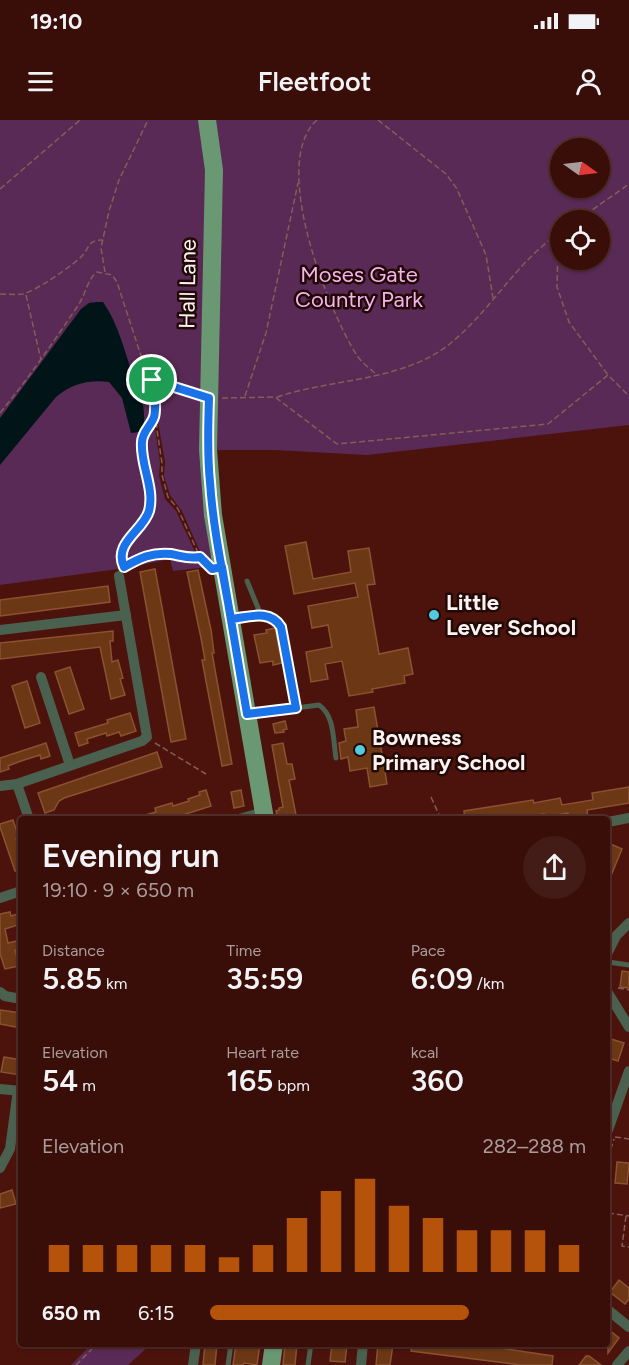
<!DOCTYPE html>
<html lang="en">
<head>
<meta charset="utf-8">
<style>
  body { margin:0; font-family:Figtree,sans-serif; background:#441c17; color:#f1f3f6; height:100vh; display:flex; flex-direction:column; font-size:22px; white-space:nowrap }
  * { box-sizing:border-box; margin:0 }
  p { font-size:20px; color:#ab9c9c }
  .icon { flex:none; width:33px; height:33px; fill:none; stroke:currentColor; stroke-width:2; stroke-linecap:round; stroke-linejoin:round }
  .map { position:relative; flex:1; overflow:hidden }
  .details { position:absolute; left:18px; top:696px; width:592px; height:531px; display:flex; flex-direction:column; background:#390e09; border-radius:6px; box-shadow:0 2px 4px #0004,0 0 0 2px #532e2a }
  .details>* { flex:none }
  .needle { width:39px; rotate:104deg }
  .buttons { position:absolute; left:550px; top:18px; display:grid; gap:12px }
  .buttons a { display:grid; place-items:center; width:60px; height:60px; border-radius:50%; background:#390e09; box-shadow:0 2px 4px #0004,0 0 0 2px #532e2a; font-size:30px }
  .pin { position:absolute; display:grid; place-items:center; width:51px; height:51px; color:#fff; margin:-26px; border:3px solid #fff; border-radius:50%; box-shadow:0 2px 6px #0007 }
  .round { display:grid; place-items:center; flex:none; width:63px; height:63px; border-radius:32px; background:#441c17 }
  .head { display:flex; align-items:center; justify-content:space-between; height:102px; padding:0 24px }
  h1 { font-size:33px; font-weight:600; line-height:45px }
  .stats { display:grid; grid-template-columns:repeat(3,1fr); gap:9px; height:102px; padding:6px 24px }
  .stats div { display:grid; align-content:center }
  .stats b { font-size:30px; font-weight:600 }
  .stats small { font-size:16px; font-weight:400 }
  .stats p { font-size:16px }
  .chart { height:168px; padding:12px 24px }
  .chart p { display:flex; justify-content:space-between }
  .chart svg { width:100%; height:108px; margin-top:6px; stroke:#b45309; stroke-width:6 }
  ul { padding:0 24px; list-style:none; font-size:20px }
  li { display:grid; grid-template-columns:96px 72px 1fr; align-items:center; height:45px }
  li i { height:15px; border-radius:8px; background:#b45309 }
  .status { display:flex; justify-content:space-between; align-items:center; height:42px; padding:0 30px; background:#390e09; direction:ltr }
  .status svg { height:16px; fill:currentColor }
  header { display:flex; justify-content:space-between; align-items:center; height:78px; padding:0 24px; background:#390e09; font-size:27px; font-weight:600 }
  .map>svg:first-child { display:block }
</style>
</head>
<body>
<div class="status"><b>19:10</b><svg viewBox="0 0 49 12"><path d="M0 12V9h3v3zM5 12V6h3v6zM10 12V3h3v9zM15 12V0h3v12zM26 1h20v11H26zM47 4h2v5h-2z"/></svg></div>
<header><svg class="icon" aria-label="menu" viewBox="0 0 24 24"><path d="M4 6h16M4 12h16M4 18h16"/></svg>Fleetfoot<svg class="icon" aria-label="person" viewBox="0 0 24 24"><circle cx="12" cy="8" r="4"/><path d="M4 21q1-7 8-7t8 7"/></svg></header>
<div class="map">
<svg width="629" height="1245" viewBox="0 0 629 1245">
  <rect width="100%" height="100%" fill="#4c130c"/>
  <g fill="#592a55" fill-rule="evenodd">
    <path d="M0 0H629V305L367 335 275 330H216L213 445 202 436 182 391 170 375 164 356 165 342 157 296 154 302 160 342 159 356 165 379 176 391 197 436 155 430 139 434 125 443 123 439C129 420 151 404 152 385 153 363 139 333 146 314L139 312 147 372V388L123 425 119 434 118 449 0 465ZM561 28H600V68H561ZM561 100H600V140H561Z"/>
    <path d="M155 435 188 440 200 439 208 447 173 451 170 439 126 448 141 439Z"/>
    <path d="M92 1224H151L128 1245H71Z"/>
  </g>
  <path fill="#011518" d="M96 182H103C119 205 125 233 134 259 138 270 144 283 144 295 145 302 143 307 139 312L131 313 122 278 109 262C90 259 70 264 56 277L0 345V298L81 189 89 183Z"/>
  <g fill="#6c3715" stroke="#8a5231" stroke-width="1.5">
    <path d="M306 422 313 459 351 452 348 431 369 428 375 464 367 465 379 534 408 528 413 554 404 556 405 563 372 569 373 572 349 576 342 541 325 544 328 559 311 562 306 532 332 527 328 505 312 508 308 486 358 477 355 463 294 474 285 426Z"/>
    <path d="M155 449 186 619 171 622 140 452Z"/>
    <path d="M198 450 211 510 214 533H212L232 644 222 646 202 540H205L201 518 187 452Z"/>
    <path d="M108 466 110 482 0 496V480Z"/>
    <path d="M275 508 282 543 273 545V541L260 543 254 515 267 513 266 510Z"/>
    <path d="M113 511V521H110L112 542 118 540 123 558 120 559 125 575 111 579 100 527 0 539V523Z"/>
    <path d="M70 547 84 589 69 594 55 552Z"/>
    <path d="M27 561 40 603 25 608 12 566Z"/>
    <path d="M374 587 387 664 370 667 367 648 350 651 348 637 341 639 339 623 346 621 344 609 358 607 356 590Z"/>
    <path d="M130 593 136 611 121 616 119 612 107 616 106 613 87 619 88 623 79 626 75 613 108 603 107 600Z"/>
    <path d="M285 601 287 609 283 610 284 612 275 613 273 604Z"/>
    <path d="M46 623 50 636 41 639 40 635 21 641 8 646 9 649 0 652V638Z"/>
    <path d="M283 623 287 644H292L295 659 289 660 296 695 291 696V699H278L276 691 279 690V688L283 687 272 625Z"/>
    <path d="M157 632 162 647 64 678 59 681 54 690 45 693 38 673Z"/>
    <path d="M629 667V683L587 690 588 697 569 699 568 693 544 697V694L514 699H465L464 691 533 680 534 683 560 678 562 685 593 680 592 673Z"/>
    <path d="M206 670 211 686 170 699H138V697L156 692 155 688 172 683 173 686 189 681 188 679 200 675 199 672Z"/>
    <path d="M241 670 244 686 234 688 231 672Z"/>
    <path d="M13 700 19 718 16 719 21 733V749L15 751 0 707V704Z"/>
    <path d="M608 723 622 729 608 763Z"/>
    <path d="M10 792 11 796 21 793V804L5 809 8 823 17 821 19 829 15 830 19 846 5 849 0 834V794Z"/>
    <path d="M622 851 629 852V868L620 867Z"/>
    <path d="M0 890 21 893V908L0 904Z"/>
    <path d="M608 918 624 923 618 941 608 938Z"/>
    <path d="M4 937 21 940V955L1 952Z"/>
    <path d="M617 1042 629 1043 627 1064 615 1063Z"/>
    <path d="M12 1070 16 1084 0 1088V1074Z"/>
    <path d="M619 1160 629 1168V1179L625 1184 610 1172Z"/>
    <path d="M608 1209 619 1218 608 1233Z"/>
    <path d="M205 1224H217L215 1245H203Z"/>
    <path d="M236 1224H260L257 1245 244 1243 243 1245H233Z"/>
    <path d="M285 1224H297L295 1245H283Z"/>
    <path d="M332 1224H347L345 1242 330 1241Z"/>
    <path d="M378 1224H393L390 1245H376Z"/>
    <path d="M412 1224H474L553 1236 552 1245H521L411 1231Z"/>
    <path d="M586 1236H589L601 1245H579Z"/>
  </g>
  <g fill="none" stroke-linecap="round" stroke-linejoin="round">
    <g stroke="#855d57" stroke-width="1.5" stroke-dasharray="6 3" stroke-linecap="butt">
      <path d="M317 0C269 43 328 189 356 234 361 242 369 248 376 254"/>
      <path d="M378 0 446 54 457 69 486 135 493 178"/>
      <path d="M0 69 80 0"/>
      <path d="M578 100 629 64"/>
      <path d="M561 120 558 124 557 167 569 202 608 255"/>
      <path d="M105 152 101 128 109 91 119 60 148 0"/>
      <path d="M0 174C8 174 16 175 23 174 34 172 75 144 82 136 90 127 88 120 102 120"/>
      <path d="M26 175 41 240"/>
      <path d="M152 260 194 274"/>
      <path d="M245 276 266 213 298 63"/>
      <path d="M277 277C331 259 401 261 447 226 490 193 516 141 561 112"/>
      <path d="M222 278 275 277 337 324 548 304 608 255 629 276"/>
      <path d="M0 293C29 258 54 221 79 184 86 173 87 160 97 152L112 155 117 162 143 242 154 264 157 310 162 343V355L166 370 168 377 178 389 200 437 206 442"/>
      <path d="M124 446C113 423 144 409 149 390 155 368 136 334 142 316 145 309 151 303 155 296"/>
      <path d="M124 447C141 437 155 431 175 435 184 437 190 438 199 437"/>
      <path d="M155 623 206 654"/>
      <path d="M431 677 441 699"/>
      <path d="M618 868 629 870"/>
      <path d="M615 1017 629 1019"/>
      <path d="M608 1038 614 1019"/>
      <path d="M608 1093 629 1096"/>
      <path d="M626 1096 622 1126 629 1127"/>
      <path d="M76 1245 97 1224"/>
    </g>
    <g stroke="#4b614f" stroke-width="5">
      <path d="M247 461 261 495"/>
      <path d="M235 499C252 496 271 490 281 507L296 588"/>
      <path d="M251 594 319 585C335 596 333 621 336 638"/>
      <path d="M608 842 629 845"/>
      <path d="M228 1245 231 1224"/>
      <path d="M308 1245 311 1224"/>
    </g>
    <g stroke="#4b614f" stroke-width="10">
      <path d="M0 510 126 495"/>
      <path d="M41 557 70 645"/>
      <path d="M17 664 142 621 147 617 119 456"/>
      <path d="M0 666 17 664 29 699"/>
      <path d="M239 699 264 692"/>
      <path d="M608 702 629 698"/>
      <path d="M0 778 21 771"/>
      <path d="M608 832 616 816 629 803"/>
      <path d="M0 872 5 876 21 879"/>
      <path d="M608 873 629 907"/>
      <path d="M0 969 21 971"/>
      <path d="M608 1010 629 951"/>
      <path d="M0 1048 10 1029 18 970"/>
      <path d="M608 1190 629 1207"/>
      <path d="M193 1245 196 1224"/>
      <path d="M361 1245 363 1224"/>
      <path d="M617 1245 629 1231"/>
    </g>
    <g stroke="#699873" stroke-width="18">
      <path d="M207 0 214 50 208 330 213 395 265 699"/>
      <path d="M271 1245 274 1224"/>
    </g>
  </g>
  <g fill="none" stroke-linecap="round" stroke-linejoin="round">
    <defs>
      <path id="route" d="M152 260C155 266 156 291 154 297 151 306 142 312 142 322 140 344 155 368 149 391 143 411 113 423 124 447 140 438 152 432 171 434 182 436 189 439 200 437L212 449 222 447C230 496 239 545 247 594L296 588 281 507C270 489 249 497 231 499 223 454 213 408 210 362 207 334 208 306 209 278L152 260"/>
    </defs>
    <use href="#route" stroke="#fff" stroke-width="12"/>
    <use href="#route" stroke="#1a73e8" stroke-width="8"/>
  </g>
  <g fill="#54cade" stroke="#220906" stroke-width="2">
    <circle cx="434" cy="495" r="6"/>
    <circle cx="360" cy="630" r="6"/>
  </g>
  <g text-anchor="middle" stroke-width="5" stroke-linejoin="round" paint-order="stroke">
    <g font-size="22" fill="#f4b3ed" stroke="#220906">
      <text x="359" y="162">Moses Gate<tspan x="359" dy="25">Country Park</tspan></text>
    </g>
    <g font-size="22" fill="#fbf3f2" stroke="#220906">
      <text transform="translate(187 164) rotate(-89)" y="8">Hall Lane</text>
    </g>
    <g font-size="22" font-weight="bold" fill="#fbf3f2" stroke="#220906" text-anchor="start">
      <text x="446" y="490">Little<tspan x="446" dy="25">Lever School</tspan></text>
      <text x="372" y="625">Bowness<tspan x="372" dy="25">Primary School</tspan></text>
    </g>
  </g>
</svg>
<div class="buttons">
<a><svg class="needle" viewBox="-14 -14 28 28"><path d="M0-13l5 13h-10z" fill="#e53935"/><path d="M0 13l5-13h-10z" fill="#ab9c9c"/></svg></a>
<a><svg class="icon" aria-label="locate" viewBox="0 0 24 24"><circle cx="12" cy="12" r="6"/><path d="M12 2v4M12 18v4M2 12h4M18 12h4"/></svg></a>
</div>
<div class="pin" style="left:152px;top:260px;background:#1e9e55"><svg class="icon" aria-label="arrive" viewBox="0 0 24 24"><path d="M6 21V4h12l-3 4 3 4H6"/></svg></div>
<section class="details">
<div class="head"><div><h1>Evening run</h1><p>19:10 · 9 × 650 m</p></div><a class="round"><svg class="icon" aria-label="share" viewBox="0 0 24 24"><path d="M12 15V3M7 8l5-5 5 5M5 13v7h14v-7"/></svg></a></div>
<div class="stats">
<div><p>Distance</p><b>5.85<small> km</small></b></div>
<div><p>Time</p><b>35:59</b></div>
<div><p>Pace</p><b>6:09<small> /km</small></b></div>
</div>
<div class="stats">
<div><p>Elevation</p><b>54<small> m</small></b></div>
<div><p>Heart rate</p><b>165<small> bpm</small></b></div>
<div><p>kcal</p><b>360</b></div>
</div>
<div class="chart"><p><span>Elevation</span>282–288 m</p>
<svg viewBox="0 0 160 44" preserveAspectRatio="none"><path d="M5 44V33M15 44V33M25 44V33M35 44V33M45 44V33M55 44V38M65 44V33M75 44V22M85 44V11M95 44V6M105 44V17M115 44V22M125 44V27M135 44V27M145 44V27M155 44V33"/></svg>
</div>
<ul>
<li><b>650 m</b>6:15<i style="width:69%"></i></li>
</ul>
</section>
</div>
</body>
</html>
